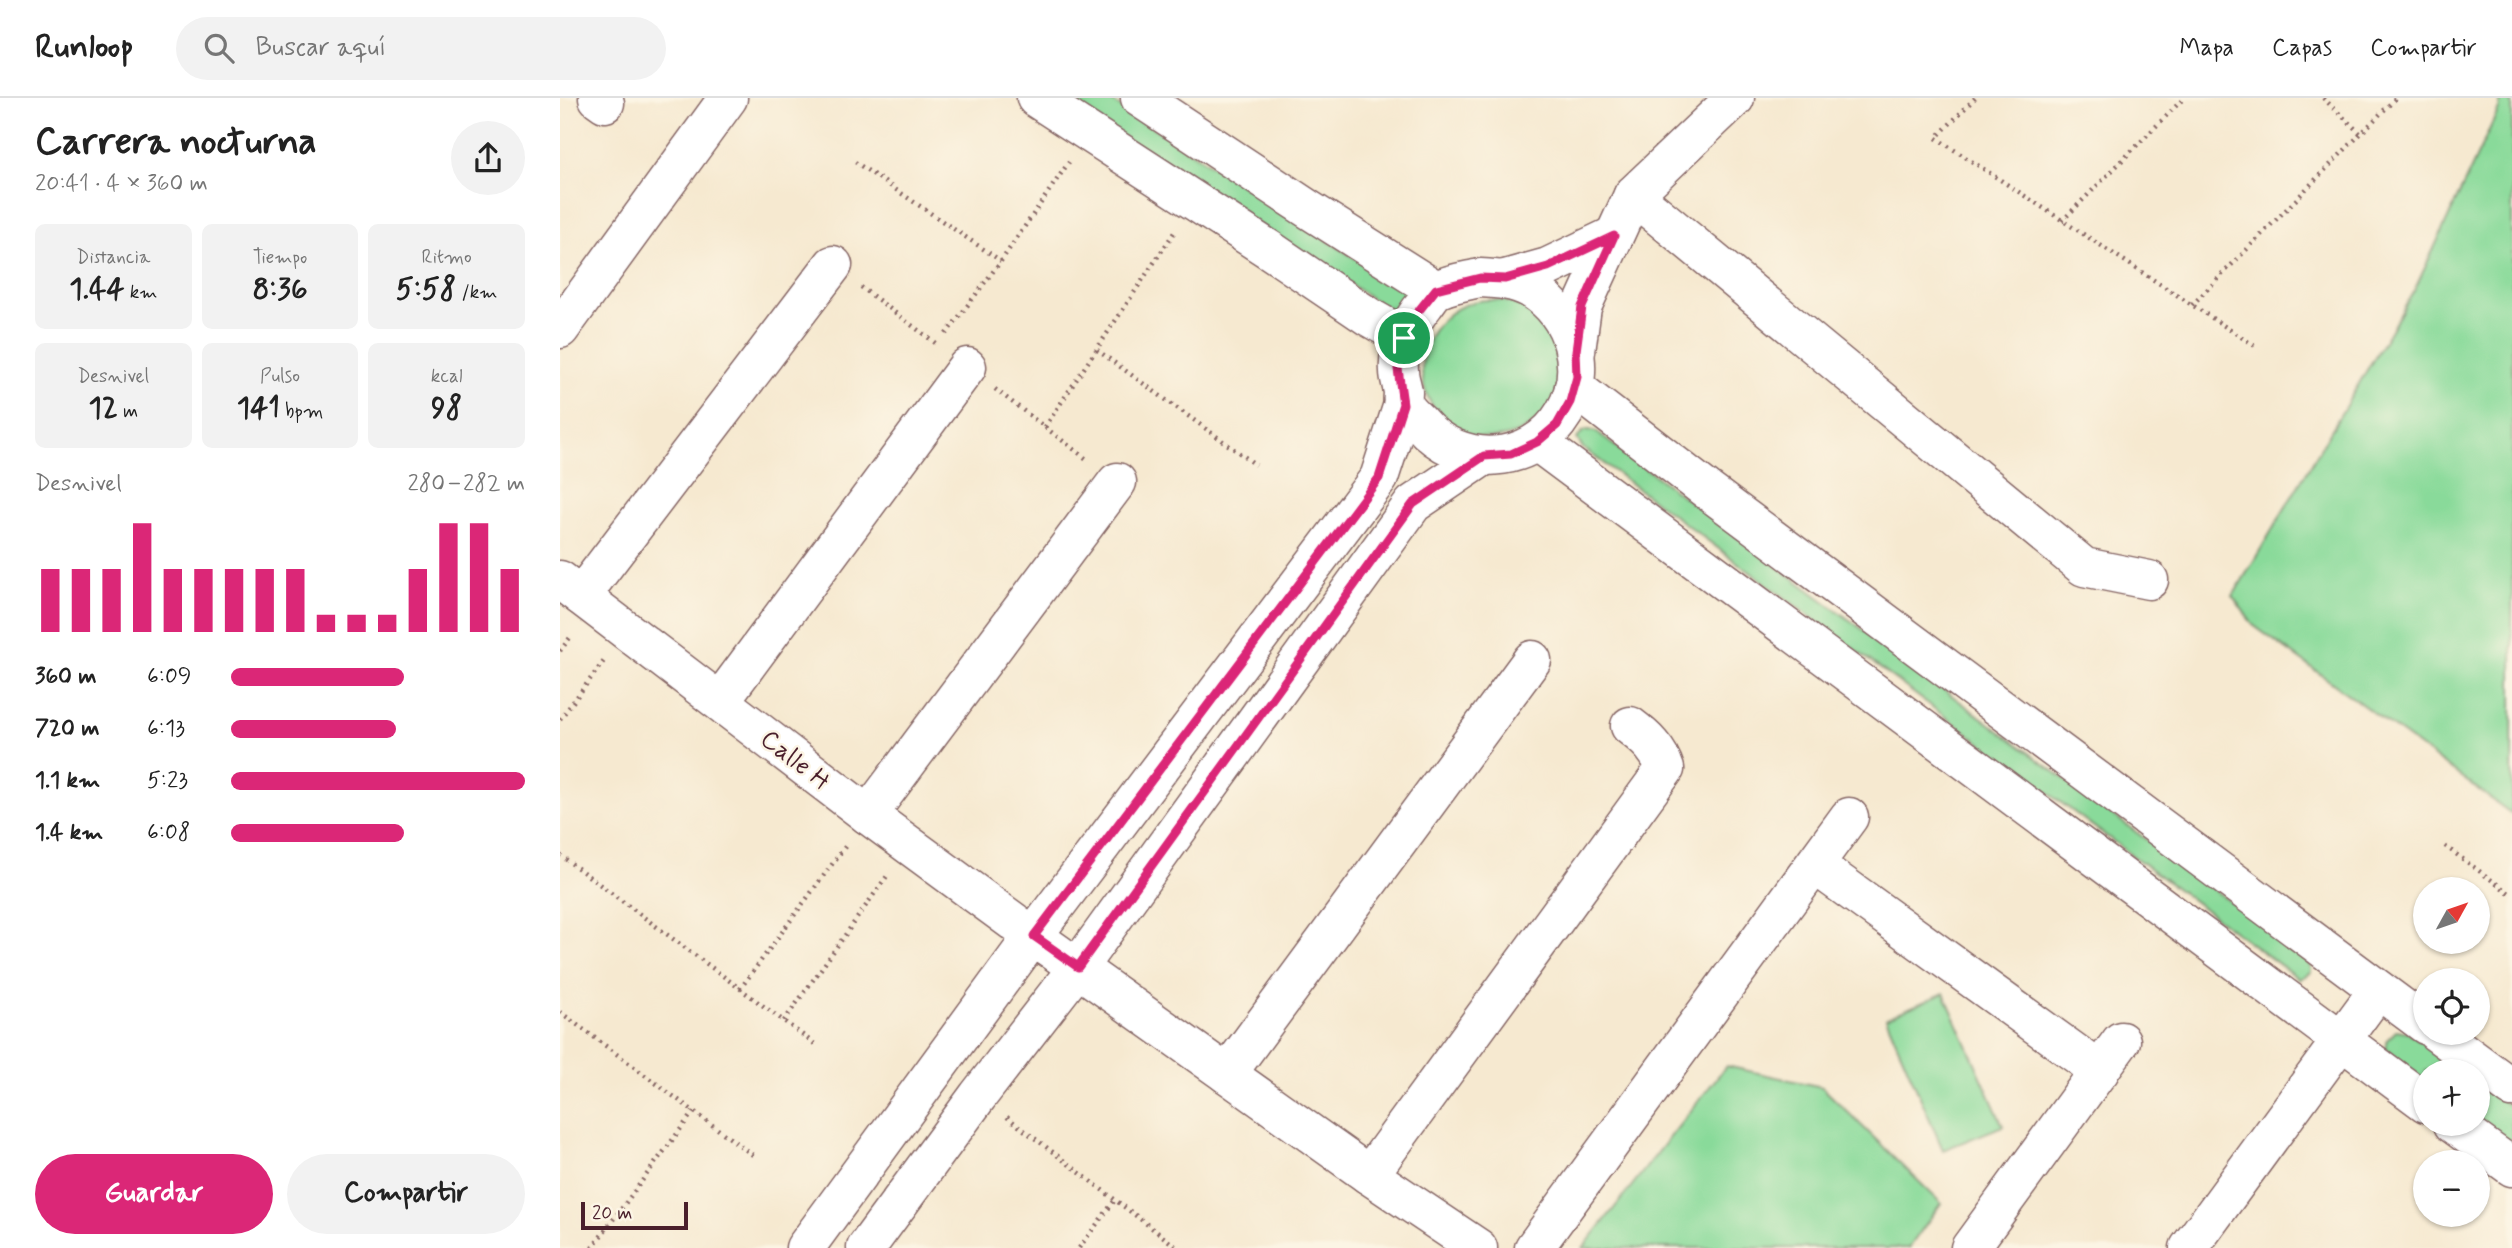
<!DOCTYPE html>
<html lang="es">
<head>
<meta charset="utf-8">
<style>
  body { margin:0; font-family:Mynerve,sans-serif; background:#f2f2f2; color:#222; height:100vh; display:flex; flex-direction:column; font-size:26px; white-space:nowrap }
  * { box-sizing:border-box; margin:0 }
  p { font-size:23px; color:#767676 }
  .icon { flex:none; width:38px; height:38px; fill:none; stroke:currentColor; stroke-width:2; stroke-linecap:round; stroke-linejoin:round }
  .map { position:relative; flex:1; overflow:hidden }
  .sheet { display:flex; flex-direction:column; background:#fff; width:560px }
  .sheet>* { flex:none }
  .needle { width:46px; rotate:50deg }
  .tools { position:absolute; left:1853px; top:779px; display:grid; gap:14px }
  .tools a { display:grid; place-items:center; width:77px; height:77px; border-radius:50%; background:#fff; box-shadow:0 2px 5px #0004; font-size:35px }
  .scale { position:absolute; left:21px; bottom:18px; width:107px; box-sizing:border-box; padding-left:7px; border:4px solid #4a1f2b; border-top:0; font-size:19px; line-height:24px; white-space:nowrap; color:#4a1f2b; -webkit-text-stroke:5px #fcf5e5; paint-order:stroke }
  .pin { position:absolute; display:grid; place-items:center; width:60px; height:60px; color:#fff; margin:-30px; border:4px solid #fff; border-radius:50%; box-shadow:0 2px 7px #0007 }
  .round { display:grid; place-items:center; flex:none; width:74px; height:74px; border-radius:37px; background:#f2f2f2 }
  .headline { display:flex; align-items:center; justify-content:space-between; height:119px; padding:0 35px }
  h1 { font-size:38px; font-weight:700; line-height:52px }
  .figures { display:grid; grid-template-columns:repeat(3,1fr); gap:10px; height:119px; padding:7px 35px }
  .figures div { display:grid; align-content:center; border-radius:10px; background:#f2f2f2; text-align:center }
  .figures b { font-size:30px; font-weight:700 }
  .figures small { font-size:19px; font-weight:400 }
  .figures p { font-size:19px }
  .chart { height:196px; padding:14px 35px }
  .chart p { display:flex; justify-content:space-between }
  .chart svg { width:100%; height:126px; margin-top:7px; stroke:#db2777; stroke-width:6 }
  .action { display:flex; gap:14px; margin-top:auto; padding:14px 35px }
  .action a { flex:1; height:80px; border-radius:42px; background:#db2777; color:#fff; font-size:28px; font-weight:700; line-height:80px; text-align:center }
  .action a+a { background:#f2f2f2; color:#222 }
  ul { padding:0 35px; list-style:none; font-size:23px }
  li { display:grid; grid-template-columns:112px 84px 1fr; align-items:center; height:52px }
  li i { height:18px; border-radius:9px; background:#db2777 }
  header { display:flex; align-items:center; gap:42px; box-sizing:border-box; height:98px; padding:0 35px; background:#fff; border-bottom:2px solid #e0e0e0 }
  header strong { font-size:33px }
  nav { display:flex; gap:38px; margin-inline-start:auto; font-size:24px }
  .search { width:490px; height:63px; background:#f2f2f2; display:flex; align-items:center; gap:18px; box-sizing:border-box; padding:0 24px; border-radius:38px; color:#767676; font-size:26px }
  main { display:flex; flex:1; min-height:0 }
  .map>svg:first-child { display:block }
</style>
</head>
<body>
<header>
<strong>Runloop</strong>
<div class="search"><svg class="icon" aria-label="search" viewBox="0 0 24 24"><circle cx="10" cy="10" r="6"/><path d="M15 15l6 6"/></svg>Buscar aquí</div>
<nav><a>Mapa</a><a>Capas</a><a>Compartir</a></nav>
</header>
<main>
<section class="sheet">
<div class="headline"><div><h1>Carrera nocturna</h1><p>20:41 · 4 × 360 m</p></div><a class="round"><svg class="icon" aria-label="share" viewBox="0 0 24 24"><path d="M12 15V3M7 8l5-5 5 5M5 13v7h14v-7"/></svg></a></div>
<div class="figures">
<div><p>Distancia</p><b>1.44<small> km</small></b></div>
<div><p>Tiempo</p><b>8:36</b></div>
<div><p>Ritmo</p><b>5:58<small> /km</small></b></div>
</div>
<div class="figures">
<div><p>Desnivel</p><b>12<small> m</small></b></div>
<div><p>Pulso</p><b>141<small> bpm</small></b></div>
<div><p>kcal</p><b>98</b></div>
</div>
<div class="chart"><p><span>Desnivel</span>280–282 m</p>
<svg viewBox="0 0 160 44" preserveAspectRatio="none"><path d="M5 44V22M15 44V22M25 44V22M35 44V6M45 44V22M55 44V22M65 44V22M75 44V22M85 44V22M95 44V38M105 44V38M115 44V38M125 44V22M135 44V6M145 44V6M155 44V22"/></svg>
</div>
<ul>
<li><b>360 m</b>6:09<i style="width:59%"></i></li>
<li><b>720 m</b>6:13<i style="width:56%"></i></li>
<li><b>1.1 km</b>5:23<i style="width:100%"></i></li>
<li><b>1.4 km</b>6:08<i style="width:59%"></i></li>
</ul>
<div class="action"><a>Guardar</a><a>Compartir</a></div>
</section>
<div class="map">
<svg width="1952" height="1150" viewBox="0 0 1952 1150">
  <rect width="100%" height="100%" fill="#fcf5e5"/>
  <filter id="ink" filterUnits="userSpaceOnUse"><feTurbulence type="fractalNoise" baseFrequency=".0143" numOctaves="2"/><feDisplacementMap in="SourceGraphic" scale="14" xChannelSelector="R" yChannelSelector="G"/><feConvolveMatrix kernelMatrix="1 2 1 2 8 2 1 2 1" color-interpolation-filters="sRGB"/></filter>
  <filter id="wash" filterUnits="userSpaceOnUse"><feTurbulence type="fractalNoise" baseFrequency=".00686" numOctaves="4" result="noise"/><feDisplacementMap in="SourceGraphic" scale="28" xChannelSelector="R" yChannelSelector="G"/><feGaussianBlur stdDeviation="1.57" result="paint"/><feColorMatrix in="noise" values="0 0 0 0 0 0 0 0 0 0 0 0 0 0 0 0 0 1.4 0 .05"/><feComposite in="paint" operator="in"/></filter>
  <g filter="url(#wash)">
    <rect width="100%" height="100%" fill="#f6e9d0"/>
    <g fill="#89da9a" stroke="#6a7c62" stroke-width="2">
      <path d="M502 0H547L849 195 842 220Z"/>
      <path d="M1941 0H1952V716L1693 527 1673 498 1855 191 1939 11Z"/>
      <circle cx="931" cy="271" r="69"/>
      <path d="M1029 332 1036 334 1746 860 1751 870V875L1739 881 1023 350 1017 341 1023 333Z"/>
      <path d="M1384 895 1443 1028 1383 1052 1326 920Z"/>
      <path d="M1837 932 1848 934 1903 973H1866L1865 983 1826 951V943Z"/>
      <path d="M1166 968 1262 989 1381 1105 1349 1150H1023Z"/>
      <path d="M1918 984 1952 1010V1047L1918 1022Z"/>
    </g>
  </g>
  <g filter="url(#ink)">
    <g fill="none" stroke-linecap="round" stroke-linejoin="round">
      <defs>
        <g id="minor">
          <path d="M38 0 45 5"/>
          <path d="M476 0 713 154 809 219 844 239"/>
          <path d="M580 0 748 111 876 192"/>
          <path d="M1073 97 1524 469 1589 482"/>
          <path d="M920 180C938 181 955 182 971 191 1014 217 1029 272 1004 315 972 369 899 371 860 325 855 320 846 312 843 305 842 302 843 298 843 294 842 287 839 280 839 273 837 249 850 224 865 206 869 201 873 193 879 191 891 185 907 183 920 180Z"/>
          <path d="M945 181 988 169 1053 138"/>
          <path d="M0 231 168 0"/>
          <path d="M1016 253 1022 209 1073 97 1175 0"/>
          <path d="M1014 289 1147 392 1866 927"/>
          <path d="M977 344 1866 1005"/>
          <path d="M0 482 308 717 473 838 809 1077 918 1150"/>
          <path d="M21 498 273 167"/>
          <path d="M160 603 407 269"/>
          <path d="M308 717 557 384"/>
          <path d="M1255 767 1540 973"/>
          <path d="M1876 934 1952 990"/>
          <path d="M667 976 972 562"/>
          <path d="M1893 1026 1952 1069"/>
          <path d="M809 1077 1105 671C1099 652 1086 640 1070 628"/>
          <path d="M245 1150 473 838 819 380 843 306"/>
          <path d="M306 1150 418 998 518 869 853 406 924 358"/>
          <path d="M974 1150 1289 719"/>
          <path d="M1410 1150 1561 943"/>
          <path d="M1629 1150 1818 892"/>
        </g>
      </defs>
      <use href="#minor" stroke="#866665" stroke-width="41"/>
      <g stroke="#866665" stroke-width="4.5" stroke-dasharray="2 5" stroke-linecap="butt">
        <path d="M1415 0 1376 40 1698 250"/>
        <path d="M1763 0 1801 36"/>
        <path d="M295 64 441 163"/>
        <path d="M1502 123 1624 0"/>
        <path d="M301 189 378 247"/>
        <path d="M1632 207 1836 0"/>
        <path d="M386 236 441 163 509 64"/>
        <path d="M537 252 696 367"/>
        <path d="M435 291 528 362"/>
        <path d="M485 329 615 133"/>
        <path d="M0 553 12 537"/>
        <path d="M0 621 44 563"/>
        <path d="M1885 748 1952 797"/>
        <path d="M0 757 256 947"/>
        <path d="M180 891 287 746"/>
        <path d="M0 914 194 1058"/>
        <path d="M224 923 327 778"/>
        <path d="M447 1019 618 1150"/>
        <path d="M32 1150 134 1013"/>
        <path d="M519 1150 555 1102"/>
      </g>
      <use href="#minor" stroke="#fff" stroke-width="38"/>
    </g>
  </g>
  <g fill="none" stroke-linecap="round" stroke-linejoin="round" filter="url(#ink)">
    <defs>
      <path id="route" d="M1054 138 1022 209 1016 253 1017 279 1010 304 997 327 977 344 951 356 924 358 853 406 518 869 474 838 819 380 843 306 838 271 844 240 853 220 876 191 920 180 945 181 988 169Z"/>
    </defs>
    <use href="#route" stroke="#fff" stroke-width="14"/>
    <use href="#route" stroke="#db2777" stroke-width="9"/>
  </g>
  <g text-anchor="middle" stroke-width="5" stroke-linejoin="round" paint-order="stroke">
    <g font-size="26" fill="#4a1f2b" stroke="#fcf5e5">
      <text transform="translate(236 661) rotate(38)" y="9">Calle H</text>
    </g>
  </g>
</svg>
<div class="tools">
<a><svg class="needle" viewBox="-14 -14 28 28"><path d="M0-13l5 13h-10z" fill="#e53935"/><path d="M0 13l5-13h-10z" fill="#767676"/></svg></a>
<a><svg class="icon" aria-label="locate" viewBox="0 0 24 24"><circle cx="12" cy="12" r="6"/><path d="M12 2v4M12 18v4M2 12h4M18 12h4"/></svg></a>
<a>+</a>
<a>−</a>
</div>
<div class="scale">20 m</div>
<div class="pin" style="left:844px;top:240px;background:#1e9e55"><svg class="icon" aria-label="arrive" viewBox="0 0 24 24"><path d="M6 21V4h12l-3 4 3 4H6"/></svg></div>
</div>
</main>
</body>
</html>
